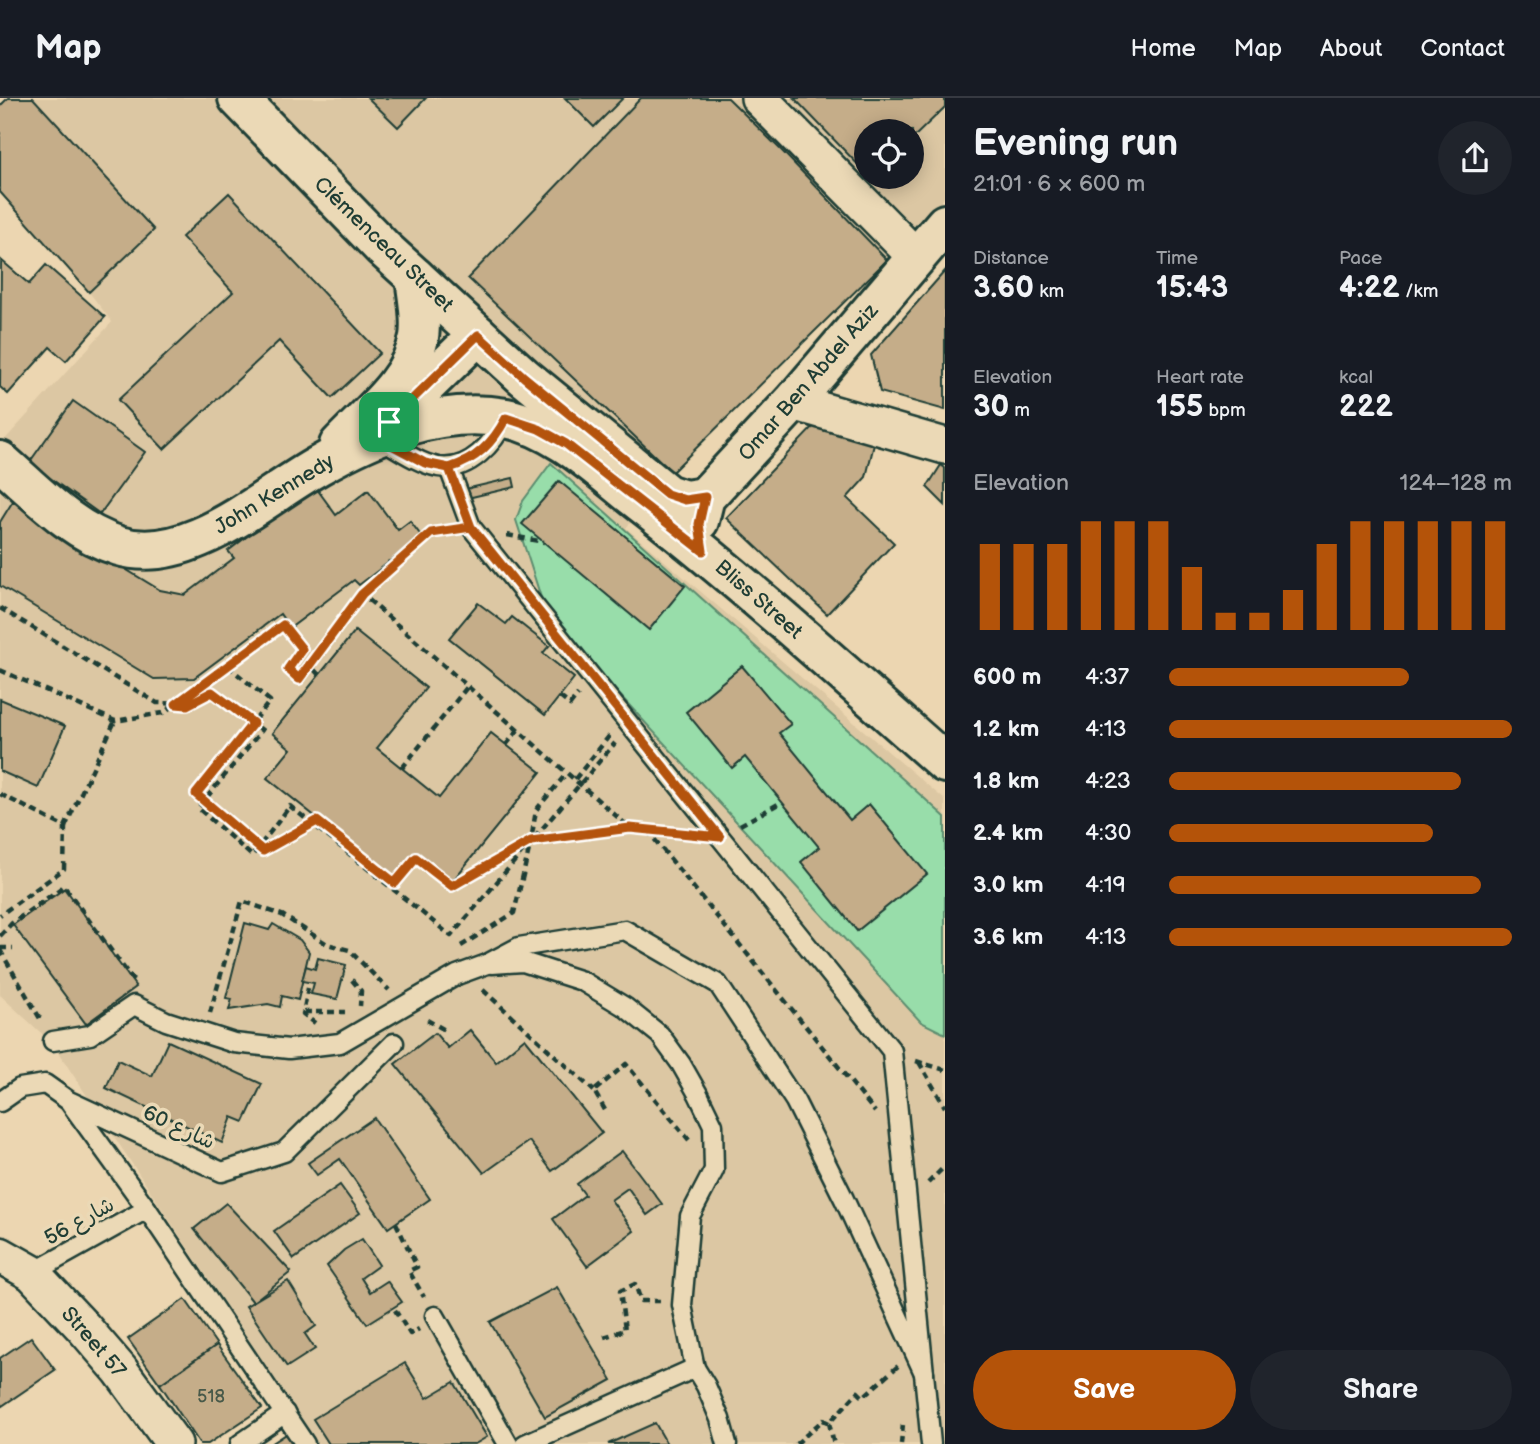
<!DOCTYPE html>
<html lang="en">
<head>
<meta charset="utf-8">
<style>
  body { margin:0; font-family:"Balsamiq Sans","Playpen Sans Arabic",sans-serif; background:#20242c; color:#f1f3f6; height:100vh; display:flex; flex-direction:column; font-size:26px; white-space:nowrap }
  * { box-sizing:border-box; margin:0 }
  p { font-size:23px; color:#9ea1a6 }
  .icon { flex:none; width:38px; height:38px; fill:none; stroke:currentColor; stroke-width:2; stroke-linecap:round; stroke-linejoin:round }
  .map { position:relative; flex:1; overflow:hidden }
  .panel { display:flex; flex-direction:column; background:#171b24; width:595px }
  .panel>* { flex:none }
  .fabs { position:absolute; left:854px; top:21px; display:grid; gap:14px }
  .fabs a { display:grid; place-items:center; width:70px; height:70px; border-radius:50%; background:#171b24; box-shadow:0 4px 18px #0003; font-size:35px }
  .pin { position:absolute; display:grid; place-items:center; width:60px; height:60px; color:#fff; margin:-30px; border-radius:14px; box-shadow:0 4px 10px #0006 }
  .round { display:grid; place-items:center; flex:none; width:74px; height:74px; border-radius:37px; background:#20242c }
  .overview { display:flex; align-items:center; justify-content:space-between; height:119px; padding:0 28px }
  h1 { font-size:38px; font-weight:600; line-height:52px }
  .figures { display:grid; grid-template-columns:repeat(3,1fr); gap:10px; height:119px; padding:7px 28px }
  .figures div { display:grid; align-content:center }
  .figures b { font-size:30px; font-weight:600 }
  .figures small { font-size:19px; font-weight:400 }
  .figures p { font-size:19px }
  .chart { height:196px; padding:14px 28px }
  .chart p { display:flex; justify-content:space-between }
  .chart svg { width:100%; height:126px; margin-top:7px; stroke:#b45309; stroke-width:6 }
  .cta { display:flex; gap:14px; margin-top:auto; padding:14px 28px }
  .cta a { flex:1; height:80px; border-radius:42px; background:#b45309; color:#fff; font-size:28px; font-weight:600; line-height:80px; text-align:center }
  .cta a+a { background:#20242c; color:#f1f3f6 }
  ul { padding:0 28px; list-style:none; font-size:23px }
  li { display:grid; grid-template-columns:112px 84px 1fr; align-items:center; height:52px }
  li i { height:18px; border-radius:9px; background:#b45309 }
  header { display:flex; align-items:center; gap:42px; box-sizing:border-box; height:98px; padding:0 35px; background:#171b24; border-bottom:2px solid #363941 }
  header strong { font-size:33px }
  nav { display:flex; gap:38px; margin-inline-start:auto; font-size:24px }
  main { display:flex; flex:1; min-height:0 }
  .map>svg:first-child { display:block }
</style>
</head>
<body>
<header>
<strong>Map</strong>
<nav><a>Home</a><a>Map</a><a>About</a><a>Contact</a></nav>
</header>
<main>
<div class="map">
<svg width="945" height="1346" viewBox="0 0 945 1346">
  <rect width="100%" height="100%" fill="#ecd6b1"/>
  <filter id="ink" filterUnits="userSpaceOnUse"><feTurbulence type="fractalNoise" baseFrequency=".0143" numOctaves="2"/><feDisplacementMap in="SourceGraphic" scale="14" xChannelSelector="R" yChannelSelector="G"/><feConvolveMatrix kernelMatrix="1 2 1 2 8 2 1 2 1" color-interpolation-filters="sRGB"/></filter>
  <g filter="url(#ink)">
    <path fill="#dcc7a3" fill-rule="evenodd" d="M33 0H945V99L887 162 672 374 626 430 945 702V1346H318L52 945 0 897V347L112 224 89 194 154 132ZM866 33H912V79H866Z"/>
    <path fill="#98ddaa" stroke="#5c8d6f" stroke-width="2" d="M551 365 945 719V936L921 924 547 518 516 422 523 403Z"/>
    <g fill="#c5ad89" stroke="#1f3d34" stroke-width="2">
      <path d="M8 0H33L154 132 89 194 0 94V8Z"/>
      <path d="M368 0H426L398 29Z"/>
      <path d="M565 0H623L594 29Z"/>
      <path d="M641 0H728L781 52 887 162 672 374 468 180Z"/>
      <path d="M794 0H945V9L912 41V33H866V75Z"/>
      <path d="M229 95 380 255 332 300 279 243 164 351 118 302 233 194 182 139Z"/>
      <path d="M1 162 29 186 46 167 105 219 66 263 50 249 8 296 0 289Z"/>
      <path d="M945 173V312L880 294 871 257Z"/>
      <path d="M73 303 145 354 100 416 29 365Z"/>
      <path d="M815 327 875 342 866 379 847 400 894 445 827 516 726 420Z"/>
      <path d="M941 367 945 370V407L927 389Z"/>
      <path d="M513 380 515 389 463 401 461 392Z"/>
      <path d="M559 383 685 488 649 532 522 426Z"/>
      <path d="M314 387 336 417 368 392 398 432 410 423 422 439 359 487 354 482 290 530 280 516 194 580 154 581 0 488V424L13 403 160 492 185 497 234 460 228 453Z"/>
      <path d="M478 505 506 526 512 519 531 534 549 548 543 555 574 580 545 617 449 540Z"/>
      <path d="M355 533 426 590 377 650 439 700 491 635 541 674 451 785 415 756 395 782 267 680 291 651 272 635Z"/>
      <path d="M742 568 791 626 779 635 850 722 869 706 927 776 857 833 801 764 819 749 745 659 732 670 686 614Z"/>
      <path d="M0 601 65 628 38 690 0 673Z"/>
      <path d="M65 790 136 889 86 926 13 827Z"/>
      <path d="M245 825 269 832 273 826 300 842 309 854 298 902 282 898 280 909 268 906 229 912 232 901 226 900Z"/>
      <path d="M318 860 346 867 337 901 311 896 314 885 302 883 306 868 315 871Z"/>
      <path d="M470 932 496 964 525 940 602 1035 552 1073 529 1043 484 1075 395 966 435 935 448 950Z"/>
      <path d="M168 943 262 986 244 1024 232 1019 222 1045 106 990 118 962 152 978Z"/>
      <path d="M374 1020 430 1101 388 1130 340 1061 317 1077 308 1065Z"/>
      <path d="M622 1053 662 1106 647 1117 628 1090 611 1102 634 1133 587 1168 553 1121 585 1097 577 1086Z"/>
      <path d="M340 1087 360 1115 294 1161 274 1133Z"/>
      <path d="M226 1105 291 1174 253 1204 194 1131Z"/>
      <path d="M362 1141 379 1167 361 1180 370 1194 387 1183 402 1204 367 1226 327 1168 344 1152Z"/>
      <path d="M288 1183 316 1228 305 1236 315 1251 287 1269 246 1208Z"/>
      <path d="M557 1189 612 1282 545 1319 490 1224Z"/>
      <path d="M185 1201 217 1247 160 1286 128 1241Z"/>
      <path d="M31 1239 55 1272 2 1308 0 1305V1260Z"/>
      <path d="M217 1247 262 1310 208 1346H200L160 1286Z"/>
      <path d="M405 1265 427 1300 454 1284 487 1339 475 1346H329L313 1321Z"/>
      <path d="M655 1325 667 1346H608Z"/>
      <path d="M288 1335 295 1346H271Z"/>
    </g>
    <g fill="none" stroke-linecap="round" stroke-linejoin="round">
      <defs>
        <g id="lane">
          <path d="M378 339C396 349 417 365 438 369 469 374 494 345 506 320"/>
          <path d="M449 370 471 429 892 953 931 1346"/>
          <path d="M492 866 523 864 582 883 625 909 660 937 681 966 698 996 713 1027 714 1072 690 1118 682 1207 695 1270 706 1288 720 1321 727 1346"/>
          <path d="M53 943 90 937 134 907 166 923 234 945 289 951 340 945 457 877 487 866 519 849 625 832 718 886 795 1003 844 1101 924 1275"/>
          <path d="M0 1004 20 990 45 986 69 1003 222 1074 284 1054 394 945"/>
          <path d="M71 1006 147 1111 305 1346"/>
          <path d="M32 1175 147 1111"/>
          <path d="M435 1218 508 1346"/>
          <path d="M240 1346 285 1315"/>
          <path d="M525 1346 695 1270"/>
        </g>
        <g id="street">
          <path d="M759 0 916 159"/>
          <path d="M793 304 945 348"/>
          <path d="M0 1157 32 1175 83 1229 120 1272 174 1346"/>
        </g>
        <g id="secondary">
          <path d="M238 0 383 150 415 179 524 279 667 396 685 402 705 399"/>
          <path d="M394 319 478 237"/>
          <path d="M339 347C369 315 411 284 419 239 422 219 417 198 415 179"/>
          <path d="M0 363C36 394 72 434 119 448 188 469 261 400 318 368 374 336 439 308 506 320 556 330 596 369 635 400 742 483 843 575 945 665"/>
          <path d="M699 423 705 399 793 304 945 126"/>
        </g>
      </defs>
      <use href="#lane" stroke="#1f3d34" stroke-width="23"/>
      <use href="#street" stroke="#1f3d34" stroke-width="40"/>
      <use href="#secondary" stroke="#1f3d34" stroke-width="44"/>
      <g stroke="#1f3d34" stroke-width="4.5" stroke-dasharray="7 5" stroke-linecap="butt">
        <path d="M450 432 431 435 362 496 630 730 689 736"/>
        <path d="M507 437 544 444"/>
        <path d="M382 475 390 463"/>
        <path d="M0 510 157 605 187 606 212 594 262 632 198 710 252 758 290 708 451 838 615 645"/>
        <path d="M228 568 270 603 196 696 263 753 317 723 395 785 416 760 452 788 531 743 630 730"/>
        <path d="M0 572 115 623 163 615 283 528 302 551 288 571 299 581 310 567"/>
        <path d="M319 577 310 567 362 496"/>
        <path d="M560 599 570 607 578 597"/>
        <path d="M506 647 518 632"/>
        <path d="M402 670 468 588"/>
        <path d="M575 681 610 637"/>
        <path d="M0 696 65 729 64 771 0 817"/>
        <path d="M740 727 782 704"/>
        <path d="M65 729 115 623"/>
        <path d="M647 732 875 1014"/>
        <path d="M0 838 12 825 64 788 135 885"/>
        <path d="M461 848 514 815 531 743 536 712 567 675"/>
        <path d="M0 850H13"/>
        <path d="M0 852 42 924"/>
        <path d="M352 882 361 893 360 908"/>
        <path d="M308 890 303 916 315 925"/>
        <path d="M483 892 594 993"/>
        <path d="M304 914H345"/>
        <path d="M210 915 242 803 282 817 327 846 349 852 389 892"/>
        <path d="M427 922 445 932"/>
        <path d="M916 963 945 972"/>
        <path d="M919 964 945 1009"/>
        <path d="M605 1012 594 993 626 966 689 1042"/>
        <path d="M928 1085 945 1068"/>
        <path d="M396 1125 417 1169 409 1173 424 1199"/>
        <path d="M395 1212 410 1236 419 1231"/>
        <path d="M604 1239 625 1232 620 1193 635 1186 641 1203H660"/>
        <path d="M829 1325 834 1346"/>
        <path d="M796 1346 823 1322 829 1325 858 1294 863 1299 898 1268"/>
        <path d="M901 1346 903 1326"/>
      </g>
      <use href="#lane" stroke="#ebd9b6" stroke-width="18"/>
      <use href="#street" stroke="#ebd9b6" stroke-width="35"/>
      <use href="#secondary" stroke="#ebd9b6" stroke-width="38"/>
    </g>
  </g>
  <g fill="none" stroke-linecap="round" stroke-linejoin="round" filter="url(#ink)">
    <defs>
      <path id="route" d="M389 324 375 338 425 365 449 370 471 429 431 435 362 496 299 581 288 571 302 551 283 527 176 606 187 607 212 594 253 625 196 696 263 753 317 723 395 785 416 760 452 788 531 743 630 730 720 739 471 429 449 370C476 362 493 345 506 320L539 331 566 346 703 453 699 426 705 399 685 402 667 396 524 279 478 237 389 324"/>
    </defs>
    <use href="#route" stroke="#fff" stroke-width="14"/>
    <use href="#route" stroke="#b45309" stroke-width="9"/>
  </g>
  <g text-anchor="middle" stroke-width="7" stroke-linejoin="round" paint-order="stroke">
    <g font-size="18" fill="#485949">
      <text x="211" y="1304">518</text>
    </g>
    <g font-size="21" fill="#1f3d34" stroke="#ebd9b6">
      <text transform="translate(384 146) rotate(44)" y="7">Clémenceau Street</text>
      <text transform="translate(808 284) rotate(-49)" y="7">Omar Ben Abdel Aziz</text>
      <text transform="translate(274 396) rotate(-31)" y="7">John Kennedy</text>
      <text transform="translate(759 501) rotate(41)" y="7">Bliss Street</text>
      <text transform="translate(179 1029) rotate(25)" y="7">شارع 60</text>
      <text transform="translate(79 1123) rotate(-29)" y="7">شارع 56</text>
      <text transform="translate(94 1244) rotate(49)" y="7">Street 57</text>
    </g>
  </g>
</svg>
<div class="fabs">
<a><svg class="icon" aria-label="locate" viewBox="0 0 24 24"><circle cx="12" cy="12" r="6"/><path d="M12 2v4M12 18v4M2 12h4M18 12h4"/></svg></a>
</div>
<div class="pin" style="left:389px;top:324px;background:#1e9e55"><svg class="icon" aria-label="arrive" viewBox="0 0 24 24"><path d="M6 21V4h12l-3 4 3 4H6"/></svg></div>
</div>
<section class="panel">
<div class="overview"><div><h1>Evening run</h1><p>21:01 · 6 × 600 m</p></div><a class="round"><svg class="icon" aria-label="share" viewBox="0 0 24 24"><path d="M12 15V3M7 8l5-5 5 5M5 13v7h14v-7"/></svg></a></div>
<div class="figures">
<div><p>Distance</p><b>3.60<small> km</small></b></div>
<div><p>Time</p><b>15:43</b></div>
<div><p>Pace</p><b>4:22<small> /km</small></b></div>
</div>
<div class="figures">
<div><p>Elevation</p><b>30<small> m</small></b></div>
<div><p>Heart rate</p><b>155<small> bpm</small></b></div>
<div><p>kcal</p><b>222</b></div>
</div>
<div class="chart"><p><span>Elevation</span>124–128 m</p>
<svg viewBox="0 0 160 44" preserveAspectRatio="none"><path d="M5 44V14M15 44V14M25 44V14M35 44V6M45 44V6M55 44V6M65 44V22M75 44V38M85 44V38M95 44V30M105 44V14M115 44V6M125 44V6M135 44V6M145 44V6M155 44V6"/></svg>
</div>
<ul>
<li><b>600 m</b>4:37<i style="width:70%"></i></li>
<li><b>1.2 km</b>4:13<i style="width:100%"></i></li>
<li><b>1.8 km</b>4:23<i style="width:85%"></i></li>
<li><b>2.4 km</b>4:30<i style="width:77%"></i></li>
<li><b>3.0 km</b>4:19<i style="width:91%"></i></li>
<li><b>3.6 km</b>4:13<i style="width:100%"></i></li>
</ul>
<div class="cta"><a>Save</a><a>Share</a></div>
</section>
</main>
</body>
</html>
